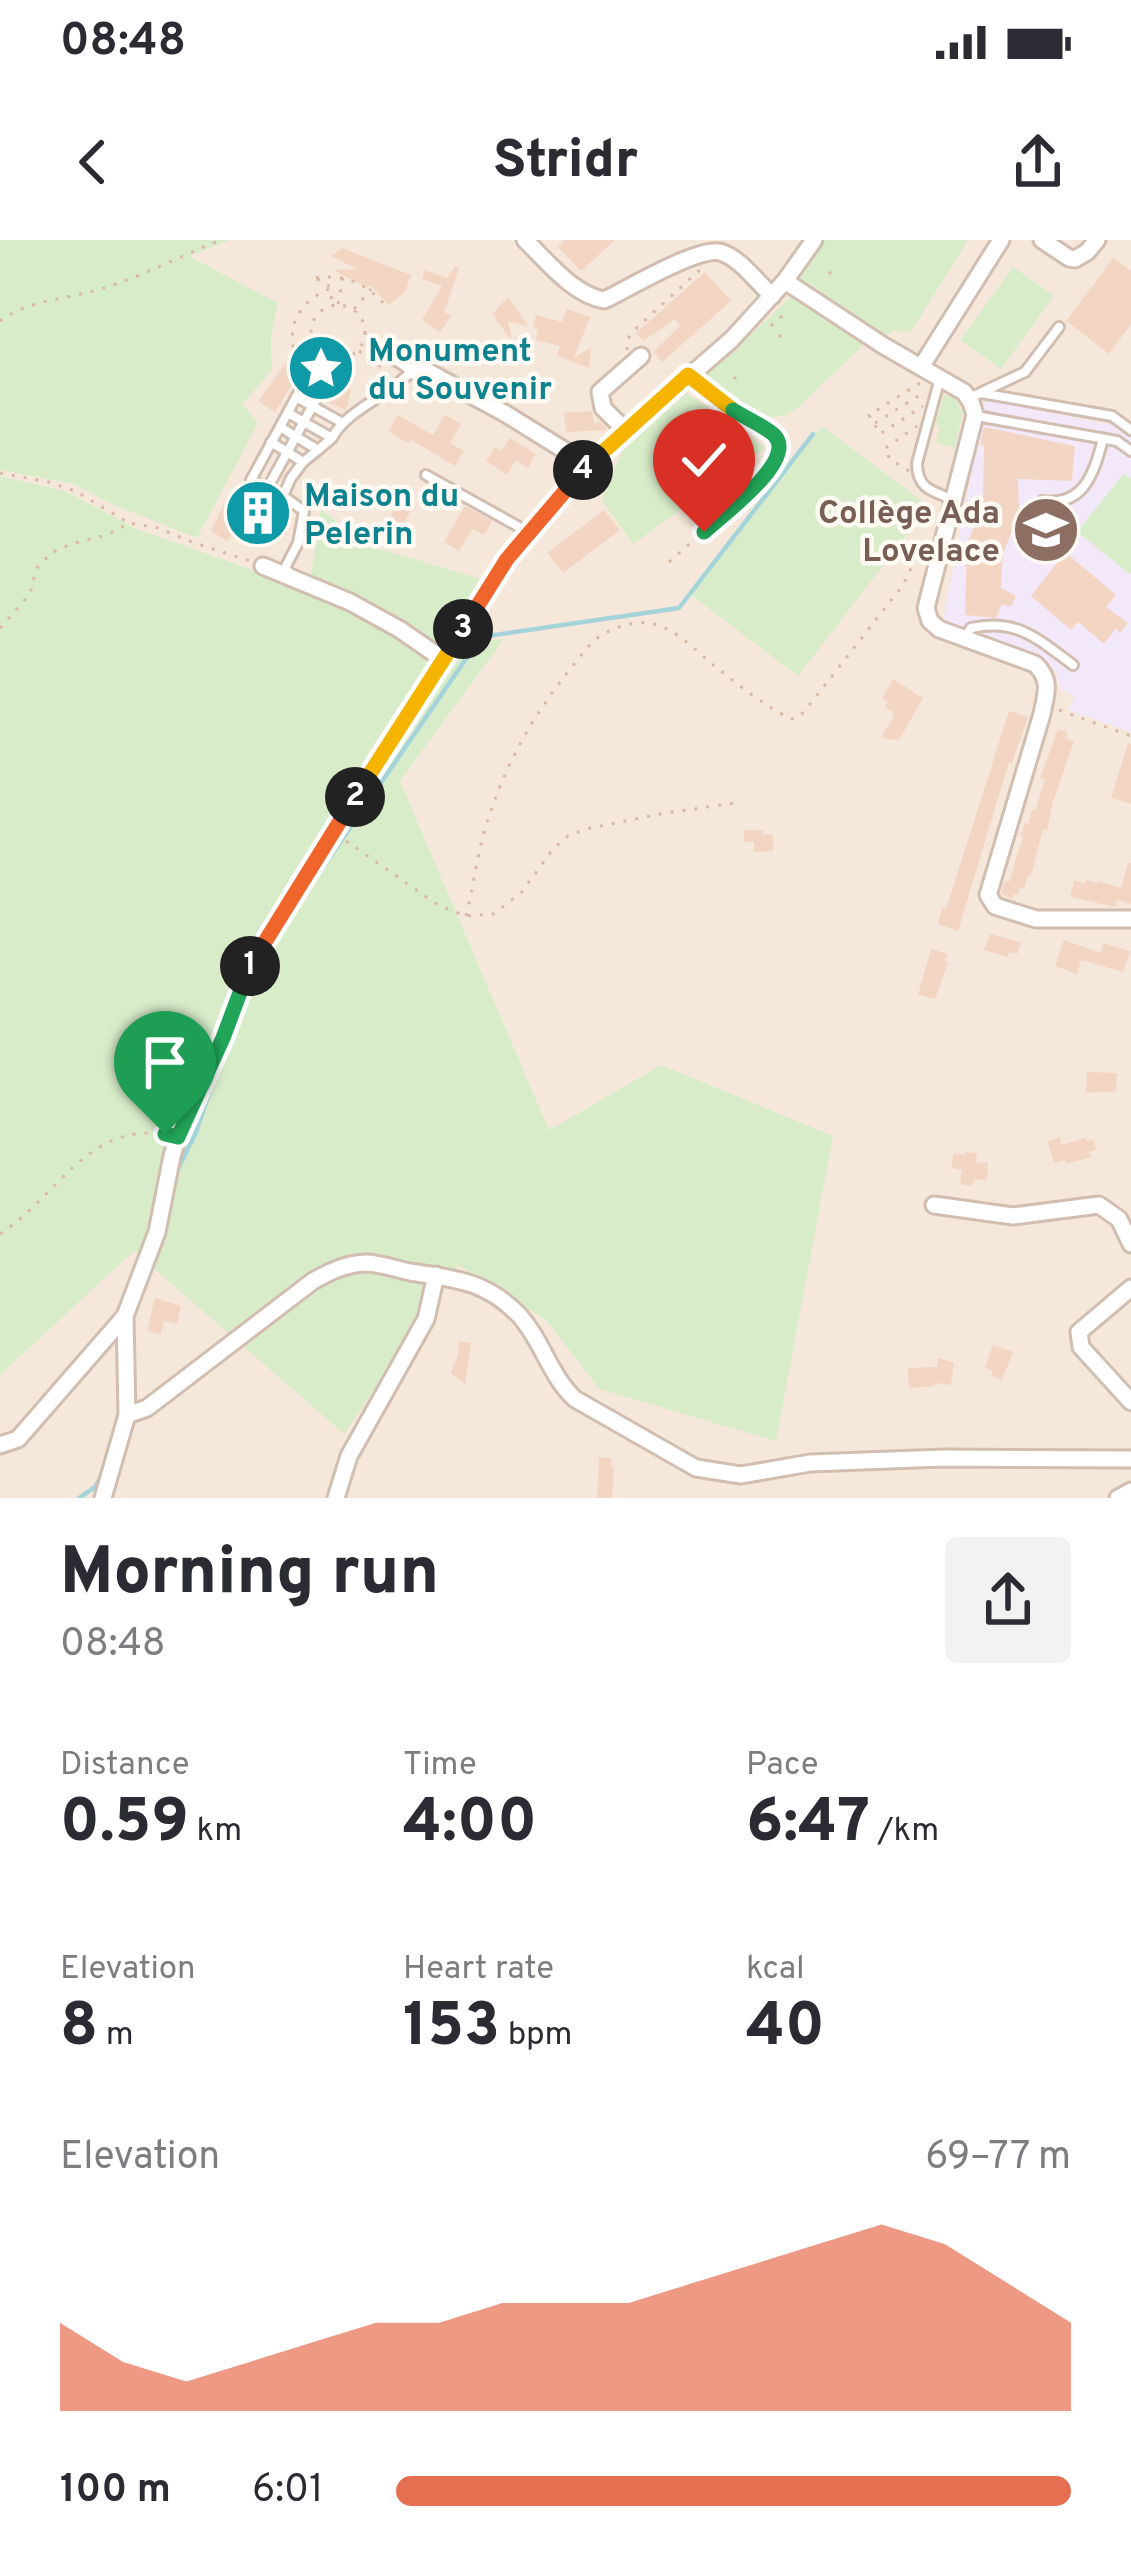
<!DOCTYPE html>
<html lang="en">
<head>
<meta charset="utf-8">
<style>
  body { margin:0; font-family:Overpass,sans-serif; background:#f2f2f3; color:#2b2b33; height:100vh; display:flex; flex-direction:column; font-size:45px; white-space:nowrap }
  * { box-sizing:border-box; margin:0 }
  p { font-size:39px; color:#7c7c81 }
  .icon { flex:none; width:66px; height:66px; fill:none; stroke:currentColor; stroke-width:2; stroke-linecap:round; stroke-linejoin:round }
  .map { position:relative; height:1258px; overflow:hidden }
  .details { display:flex; flex-direction:column; background:#fff; flex:1 }
  .details>* { flex:none }
  .pin { position:absolute; display:grid; place-items:center; width:102px; height:102px; color:#fff; margin:-123px -51px; border-radius:50% 50% 50% 0; rotate:-45deg; box-shadow:0 0 12px #0007 }
  .pin .icon { rotate:45deg }
  .km { position:absolute; width:60px; height:60px; margin:-30px; border-radius:50%; background:#222; color:#fff; font-size:33px; line-height:60px; text-align:center }
  .round { display:grid; place-items:center; flex:none; width:126px; height:126px; border-radius:12px; background:#f2f2f3 }
  .head { display:flex; align-items:center; justify-content:space-between; height:204px; padding:0 60px }
  h1 { font-size:66px; font-weight:800; line-height:90px }
  .figures { display:grid; grid-template-columns:repeat(3,1fr); gap:18px; height:204px; padding:12px 60px }
  .figures div { display:grid; align-content:center }
  .figures b { font-size:60px; font-weight:800 }
  .figures small { font-size:33px; font-weight:400 }
  .figures p { font-size:33px }
  .chart { height:336px; padding:24px 60px }
  .chart p { display:flex; justify-content:space-between }
  .chart svg { width:100%; height:216px; margin-top:12px; fill:#e76f51; opacity:.7 }
  ul { padding:0 60px; list-style:none; font-size:39px }
  li { display:grid; grid-template-columns:192px 144px 1fr; align-items:center; height:90px }
  li i { height:30px; border-radius:15px; background:#e76f51 }
  .status { display:flex; justify-content:space-between; align-items:center; height:84px; padding:0 60px; background:#fff; direction:ltr }
  .status svg { height:33px; fill:currentColor }
  header { display:flex; justify-content:space-between; align-items:center; height:156px; padding:0 60px; background:#fff; font-size:54px; font-weight:800 }
  .map>svg:first-child { display:block }
</style>
</head>
<body>
<div class="status"><b>08:48</b><svg viewBox="0 0 49 12"><path d="M0 12V9h3v3zM5 12V6h3v6zM10 12V3h3v9zM15 12V0h3v12zM26 1h20v11H26zM47 4h2v5h-2z"/></svg></div>
<header><svg class="icon" aria-label="back" viewBox="0 0 24 24"><path d="M15 5l-7 7 7 7"/></svg>Stridr<svg class="icon" aria-label="share" viewBox="0 0 24 24"><path d="M12 15V3M7 8l5-5 5 5M5 13v7h14v-7"/></svg></header>
<div class="map">
<svg width="1131" height="1258" viewBox="0 0 1131 1258">
  <rect width="100%" height="100%" fill="#fdf6ec"/>
  <path fill="#f5e8da" d="M230 0H1131V1258H0V1135L134 1010 343 1193 458 1024 546 1080 599 1149 661 825 549 890 400 541 503 400 445 406 484 340 363 304 322 270 310 351 137 289 66 251 0 236V230L73 244 114 265 198 297 241 164 272 130 271 98 278 63 187 15Z"/>
  <path fill="#f3e8fa" d="M985 159 1116 186 1131 197V492L1068 470 1074 457 1059 448 1057 432 1032 413 943 382Z"/>
  <g fill="#d8ecc9">
    <path d="M0 0H230L189 16 278 63 271 98 272 130 242 164 258 183 197 298 114 265 73 244 0 230Z"/>
    <path d="M825 0H968L912 90 905 92 892 90 883 99 868 100 799 167 786 175 759 179 705 136 789 59 799 36Z"/>
    <path d="M1013 27 1054 56 1001 129 960 100Z"/>
    <path d="M685 152 766 208 633 304 602 260 625 203Z"/>
    <path d="M944 155 955 158 963 172 955 208 936 202 940 187 935 185Z"/>
    <path d="M822 186 929 266 798 436 691 355Z"/>
    <path d="M1124 233 1131 239V335L1077 292Z"/>
    <path d="M0 236 66 251 137 289 309 350 321 269 363 304 485 340 447 405 504 399 400 541 549 890 661 825 833 896 776 1201 599 1149 546 1080 458 1025 344 1194 134 1011 0 1135Z"/>
  </g>
  <g fill="none" stroke-linecap="round" stroke-linejoin="round">
    <g stroke="#a5d3da" stroke-width="4.5">
      <path d="M271 703 481 397 679 368 813 194"/>
      <path d="M166 983 177 931 196 892 219 824"/>
      <path d="M79 1258 95 1247 103 1233"/>
    </g>
  </g>
  <g fill="#f3d5c3">
    <path d="M565 0H615L581 31 558 7Z"/>
    <path d="M342 8 411 35 405 52 389 65 370 45 368 48 333 30 357 29 331 16Z"/>
    <path d="M1113 18 1131 31V84L1109 114 1066 81Z"/>
    <path d="M455 26 459 28 444 72 451 76 440 92 422 80 442 46 422 39 425 30 447 38Z"/>
    <path d="M705 32 731 61 662 122 653 112 680 86 675 79 643 101 636 93Z"/>
    <path d="M508 57 528 86 508 81 516 121 494 125 489 104 511 100 492 74Z"/>
    <path d="M567 69 590 77 574 118 591 107 589 128 557 116 560 106 536 100 539 89 533 88 536 75 562 82Z"/>
    <path d="M291 116 304 125 275 172 258 161Z"/>
    <path d="M351 141 350 158 346 170 326 162 335 142Z"/>
    <path d="M592 171 594 184 599 181 608 190 566 192 564 173Z"/>
    <path d="M398 175 433 195 445 175 461 184 450 203 464 211 455 226 411 200 409 204 388 191Z"/>
    <path d="M984 187 1075 206 1072 241 1018 239 1019 274 1003 313 1001 348 1016 356 1011 367 1002 364 996 378 965 375 967 303 983 266 984 206 980 205Z"/>
    <path d="M510 198 536 214 528 228 516 220 507 235 486 221 495 207 501 211Z"/>
    <path d="M230 252 293 279 286 295 259 283 258 287 241 280 227 301 211 291Z"/>
    <path d="M400 255 414 264 399 293 387 286Z"/>
    <path d="M465 266 492 281 484 295 472 289 459 311 444 302Z"/>
    <path d="M604 270 620 290 563 333 547 313Z"/>
    <path d="M1065 312 1116 355 1106 367 1128 383 1120 393 1116 388 1104 404 1078 382 1071 390 1031 356Z"/>
    <path d="M893 439 923 458 899 500 881 498 893 478V472L885 467 889 462 882 458Z"/>
    <path d="M1009 471 1028 477 1012 523 1009 522 958 691 938 684 942 668 946 669Z"/>
    <path d="M1058 489 1068 492 1066 498 1074 501 1053 562 1047 590 1043 589 1031 636 1028 635 1024 649 1020 647 1018 655 1014 654 1012 659 1001 653 1005 641 1009 642 1023 597 1020 596 1025 582 1028 584 1032 570 1035 571 1045 540 1040 538Z"/>
    <path d="M1128 503 1131 504V564L1111 558Z"/>
    <path d="M744 590H763V595H773V611L754 612V602H744Z"/>
    <path d="M1128 623H1131V664L1117 660 1115 667 1070 657 1074 640 1085 644 1086 640 1097 643 1098 641 1121 648Z"/>
    <path d="M990 694 1021 702 1017 714 1009 712 1007 717 984 710Z"/>
    <path d="M1064 700 1101 713 1103 703 1130 711 1123 732 1081 720 1077 734 1055 726Z"/>
    <path d="M931 709 948 714 945 722 948 723 935 759 918 755Z"/>
    <path d="M1087 832 1117 833 1116 851 1086 853Z"/>
    <path d="M1060 897 1061 905 1085 898 1086 901 1093 899 1096 910 1089 912 1091 917 1066 924 1065 920 1054 923 1048 901Z"/>
    <path d="M965 912 977 913 976 922 988 923 987 940 975 939 971 946 960 944 962 930 952 928 953 914 965 915Z"/>
    <path d="M155 1058 181 1066 177 1084 164 1081 161 1094 147 1091Z"/>
    <path d="M459 1101 471 1103 465 1144 451 1133 458 1115Z"/>
    <path d="M993 1105 1013 1112 1002 1140 991 1136 993 1131 985 1128Z"/>
    <path d="M938 1118 954 1123 951 1145 935 1143V1146L909 1148 908 1128 937 1127Z"/>
    <path d="M599 1217 611 1218V1225L614 1226 612 1258H597Z"/>
  </g>
  <g fill="none" stroke-linecap="round" stroke-linejoin="round">
    <defs>
      <g id="lane">
        <path d="M312 128 251 240 267 249 329 136"/>
        <path d="M940 138 917 223C917 248 931 251 952 259"/>
        <path d="M982 152 1025 132 1059 87"/>
        <path d="M296 157 341 182"/>
        <path d="M970 157 981 153 1112 176 1131 190"/>
        <path d="M288 173 332 198C347 170 388 156 412 131L395 120"/>
        <path d="M976 176 1117 201 1131 211"/>
        <path d="M280 187 318 210 332 198"/>
        <path d="M271 202 303 222 318 210"/>
        <path d="M426 235 528 292"/>
        <path d="M1042 261C1084 267 1094 233 1103 199"/>
        <path d="M288 331 285 328 298 303 304 271 283 256 291 238 303 222"/>
        <path d="M965 397 971 388C1017 378 1038 399 1073 425"/>
      </g>
      <g id="street">
        <path d="M525 0C547 21 572 54 604 60 628 49 697 7 720 12 739 17 758 43 772 56"/>
        <path d="M1042 0 1069 18 1075 19 1087 12 1097 0"/>
        <path d="M785 41 884 106 964 152 971 162 975 175 926 368 930 381 939 389 1035 424C1052 440 1046 453 1042 474L988 655 995 666 1036 679H1131"/>
        <path d="M921 127 1001 0"/>
        <path d="M412 131 425 130 506 174 588 225"/>
        <path d="M625 190 603 168 600 152 641 116"/>
        <path d="M263 326 350 362 399 389 444 420"/>
        <path d="M934 965 1013 976 1099 965 1119 979 1131 1004"/>
        <path d="M1131 1048 1079 1092 1081 1107 1131 1162"/>
        <path d="M127 1175 147 1168 313 1041C329 1032 345 1024 365 1023 380 1023 395 1029 410 1032 455 1039 485 1040 519 1075 542 1100 550 1136 575 1159L696 1228 741 1235 810 1223 943 1218 1131 1219"/>
        <path d="M0 1205 18 1199 125 1076"/>
        <path d="M103 1258 127 1175 125 1076 157 992 172 916 178 897 223 798 245 734 264 700 507 319 588 225 732 99 785 41 814 0"/>
        <path d="M336 1258 349 1216 426 1079 436 1035"/>
        <path d="M1118 1258 1131 1251"/>
      </g>
    </defs>
    <use href="#lane" stroke="#d1beb0" stroke-width="14"/>
    <use href="#street" stroke="#d1beb0" stroke-width="21"/>
    <g stroke="#d9b8a5" stroke-width="3" stroke-dasharray="3 9" stroke-linecap="butt">
      <path d="M829 34 831 31"/>
      <path d="M316 38C347 33 368 45 388 68"/>
      <path d="M317 39 328 45 333 64"/>
      <path d="M338 64 343 38"/>
      <circle cx="338" cy="92" r="27"/>
      <path d="M354 69 371 49"/>
      <path d="M0 81C28 60 65 59 98 50 141 37 180 16 221 0"/>
      <path d="M771 86 783 75"/>
      <path d="M779 97 781 95"/>
      <path d="M313 103 294 111C287 81 302 61 329 49"/>
      <path d="M627 110V101L631 93 703 27"/>
      <path d="M359 111 380 126 384 138"/>
      <path d="M734 139 736 137"/>
      <path d="M920 143 869 175 880 194 923 166"/>
      <path d="M875 183 923 153"/>
      <path d="M909 231 890 219 884 209 917 186"/>
      <path d="M0 233 49 242 75 251 129 283"/>
      <path d="M669 322 751 250 776 223 779 212 780 201 773 194 756 185 699 144"/>
      <path d="M0 388 30 354 36 329 51 313 71 304 109 294 129 283 158 288 192 302 250 321"/>
      <path d="M1059 470 1131 496"/>
      <path d="M346 601 438 665 466 676 493 674 521 653 553 609 568 596 586 589 660 574 734 563"/>
      <path d="M466 676C474 643 478 608 489 576 513 505 545 458 593 401 608 390 628 381 647 383 672 385 693 408 712 424 735 442 765 467 792 479L799 477 807 468 903 345 921 308 928 305"/>
      <path d="M0 994C57 957 87 883 165 894"/>
    </g>
    <use href="#lane" stroke="#fff" stroke-width="8"/>
    <use href="#street" stroke="#fff" stroke-width="15"/>
  </g>
  <g fill="none" stroke-linecap="round" stroke-linejoin="round">
    <defs>
      <path id="split-1" d="M165 894 178 897 223 798 250 726"/>
      <path id="split-2" d="M250 726 355 557"/>
      <path id="split-3" d="M355 557 463 389"/>
      <path id="split-4" d="M463 389 507 319 583 230"/>
      <path id="split-5" d="M583 230 688 135 733 170"/>
      <path id="split-6" d="M704 292C721 276 797 221 775 196 768 188 744 177 733 170"/>
    </defs>
    <use href="#split-1" stroke="#fff" stroke-width="24"/>
    <use href="#split-2" stroke="#fff" stroke-width="24"/>
    <use href="#split-3" stroke="#fff" stroke-width="24"/>
    <use href="#split-4" stroke="#fff" stroke-width="24"/>
    <use href="#split-5" stroke="#fff" stroke-width="24"/>
    <use href="#split-6" stroke="#fff" stroke-width="24"/>
    <use href="#split-1" stroke="#22a559" stroke-width="15"/>
    <use href="#split-2" stroke="#f0652b" stroke-width="15"/>
    <use href="#split-3" stroke="#f5b400" stroke-width="15"/>
    <use href="#split-4" stroke="#f0652b" stroke-width="15"/>
    <use href="#split-5" stroke="#f5b400" stroke-width="15"/>
    <use href="#split-6" stroke="#22a559" stroke-width="15"/>
  </g>
  <defs>
    <symbol id="sight-disc" viewBox="-11 -11 22 22"><circle r="9.5" fill="#0f9aa8" stroke="#fffaf3"/><path d="M0-6L1.8-2.2L6-1.7L2.9 1.2L3.7 5.4L0 3.3L-3.7 5.4L-2.9 1.2L-6-1.7L-1.8-2.2Z" fill="#fff"/></symbol>
    <symbol id="building-disc" viewBox="-11 -11 22 22"><circle r="9.5" fill="#0f9aa8" stroke="#fffaf3"/><path d="M-4-6H4V6H1V3H-1V6H-4ZM-2.5-4.3h1.7v1.8h-1.7ZM.8-4.3h1.7v1.8H.8ZM-2.5-1h1.7V.8h-1.7ZM.8-1h1.7V.8H.8Z" fill="#fff"/></symbol>
    <symbol id="school-disc" viewBox="-11 -11 22 22"><circle r="9.5" fill="#8d6e63" stroke="#fffaf3"/><path d="M0-5L7-2L0 1L-7-2ZM-4 1L0 2.5L4 1V4Q0 6-4 4Z" fill="#fff"/></symbol>
  </defs>
  <g fill-rule="evenodd">
    <use href="#sight-disc" x="283" y="90" width="76" height="76"/>
    <use href="#building-disc" x="220" y="235" width="76" height="76"/>
    <use href="#school-disc" x="1008" y="252" width="76" height="76"/>
  </g>
  <g text-anchor="middle" stroke-width="9" stroke-linejoin="round" paint-order="stroke">
    <g font-size="33" font-weight="bold" fill="#0d838f" stroke="#fffaf3" text-anchor="start">
      <text x="368" y="121">Monument<tspan x="368" dy="38">du Souvenir</tspan></text>
      <text x="304" y="266">Maison du<tspan x="304" dy="38">Pelerin</tspan></text>
    </g>
    <g font-size="33" font-weight="bold" fill="#785e54" stroke="#fffaf3" text-anchor="end">
      <text x="1000" y="283">Collège Ada<tspan x="1000" dy="38">Lovelace</tspan></text>
    </g>
  </g>
</svg>
<div class="pin" style="left:165px;top:894px;background:#1e9e55"><svg class="icon" aria-label="arrive" viewBox="0 0 24 24"><path d="M6 21V4h12l-3 4 3 4H6"/></svg></div>
<div class="pin" style="left:704px;top:292px;background:#d93025"><svg class="icon" aria-label="check" viewBox="0 0 24 24"><path d="M5 12l5 5 9-10"/></svg></div>
<b class="km" style="left:250px;top:726px">1</b>
<b class="km" style="left:355px;top:557px">2</b>
<b class="km" style="left:463px;top:389px">3</b>
<b class="km" style="left:583px;top:230px">4</b>
</div>
<section class="details">
<div class="head"><div><h1>Morning run</h1><p>08:48</p></div><a class="round"><svg class="icon" aria-label="share" viewBox="0 0 24 24"><path d="M12 15V3M7 8l5-5 5 5M5 13v7h14v-7"/></svg></a></div>
<div class="figures">
<div><p>Distance</p><b>0.59<small> km</small></b></div>
<div><p>Time</p><b>4:00</b></div>
<div><p>Pace</p><b>6:47<small> /km</small></b></div>
</div>
<div class="figures">
<div><p>Elevation</p><b>8<small> m</small></b></div>
<div><p>Heart rate</p><b>153<small> bpm</small></b></div>
<div><p>kcal</p><b>40</b></div>
</div>
<div class="chart"><p><span>Elevation</span>69–77 m</p>
<svg viewBox="0 0 160 44" preserveAspectRatio="none"><path d="M0 44V26L10 34L20 38L30 34L40 30L50 26L60 26L70 22L80 22L90 22L100 18L110 14L120 10L130 6L140 10L150 18L160 26V44z"/></svg>
</div>
<ul>
<li><b>100 m</b>6:01<i style="width:100%"></i></li>
</ul>
</section>
</body>
</html>
